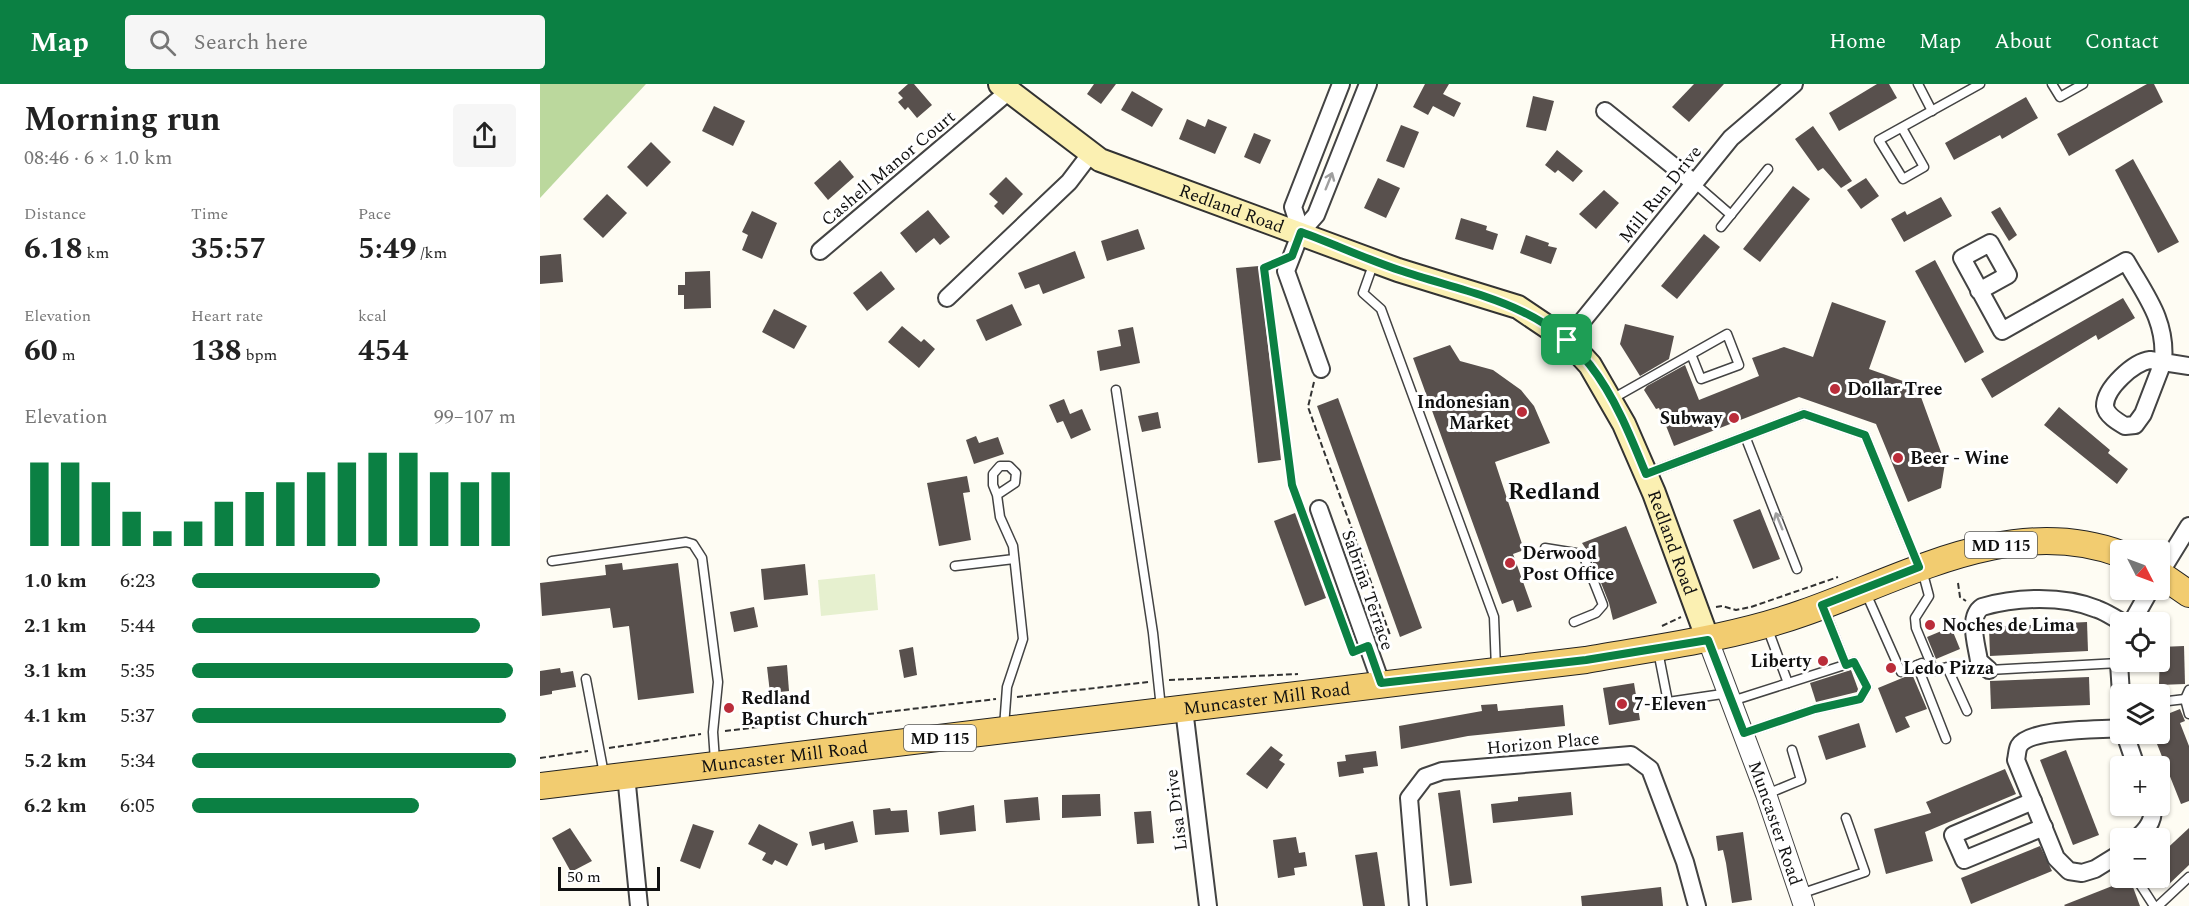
<!DOCTYPE html>
<html lang="en">
<head>
<meta charset="utf-8">
<style>
  body { margin:0; font-family:Spectral,serif; background:#f6f6f6; color:#222; height:100vh; display:flex; flex-direction:column; font-size:22px; white-space:nowrap }
  * { box-sizing:border-box; margin:0 }
  p { font-size:20px; color:#767676 }
  .icon { flex:none; width:33px; height:33px; fill:none; stroke:currentColor; stroke-width:2; stroke-linecap:round; stroke-linejoin:round }
  .map { position:relative; flex:1; overflow:hidden }
  .details { display:flex; flex-direction:column; background:#fff; width:540px }
  .details>* { flex:none }
  .needle { width:39px; rotate:132deg }
  .tools { position:absolute; left:1570px; top:456px; display:grid; gap:12px }
  .tools a { display:grid; place-items:center; width:60px; height:60px; border-radius:6px; background:#fff; box-shadow:0 2px 4px #0004; font-size:30px }
  .scale { position:absolute; left:18px; bottom:15px; width:102px; box-sizing:border-box; padding-left:6px; border:3px solid #101010; border-top:0; font-size:16px; line-height:21px; white-space:nowrap; color:#101010; -webkit-text-stroke:4px #fff; paint-order:stroke }
  .pin { position:absolute; display:grid; place-items:center; width:51px; height:51px; color:#fff; margin:-26px; border-radius:12px; box-shadow:0 3px 9px #0006 }
  .round { display:grid; place-items:center; flex:none; width:63px; height:63px; border-radius:6px; background:#f6f6f6 }
  .summary { display:flex; align-items:center; justify-content:space-between; height:102px; padding:0 24px }
  h1 { font-size:33px; font-weight:700; line-height:45px }
  .metrics { display:grid; grid-template-columns:repeat(3,1fr); gap:9px; height:102px; padding:6px 24px }
  .metrics div { display:grid; align-content:center }
  .metrics b { font-size:30px; font-weight:700 }
  .metrics small { font-size:16px; font-weight:400 }
  .metrics p { font-size:16px }
  .chart { height:168px; padding:12px 24px }
  .chart p { display:flex; justify-content:space-between }
  .chart svg { width:100%; height:108px; margin-top:6px; stroke:#0b8043; stroke-width:6 }
  ul { padding:0 24px; list-style:none; font-size:20px }
  li { display:grid; grid-template-columns:96px 72px 1fr; align-items:center; height:45px }
  li i { height:15px; border-radius:8px; background:#0b8043 }
  header { display:flex; align-items:center; gap:36px; box-sizing:border-box; height:84px; padding:0 30px; background:#0b8043; color:#fff }
  header strong { font-size:28px }
  nav { display:flex; gap:33px; margin-inline-start:auto; font-size:21px }
  .search { width:420px; height:54px; background:#f6f6f6; display:flex; align-items:center; gap:15px; box-sizing:border-box; padding:0 21px; border-radius:6px; color:#767676; font-size:22px }
  main { display:flex; flex:1; min-height:0 }
  .map>svg:first-child { display:block }
</style>
</head>
<body>
<header>
<strong>Map</strong>
<div class="search"><svg class="icon" aria-label="search" viewBox="0 0 24 24"><circle cx="10" cy="10" r="6"/><path d="M15 15l6 6"/></svg>Search here</div>
<nav><a>Home</a><a>Map</a><a>About</a><a>Contact</a></nav>
</header>
<main>
<section class="details">
<div class="summary"><div><h1>Morning run</h1><p>08:46 · 6 × 1.0 km</p></div><a class="round"><svg class="icon" aria-label="share" viewBox="0 0 24 24"><path d="M12 15V3M7 8l5-5 5 5M5 13v7h14v-7"/></svg></a></div>
<div class="metrics">
<div><p>Distance</p><b>6.18<small> km</small></b></div>
<div><p>Time</p><b>35:57</b></div>
<div><p>Pace</p><b>5:49<small> /km</small></b></div>
</div>
<div class="metrics">
<div><p>Elevation</p><b>60<small> m</small></b></div>
<div><p>Heart rate</p><b>138<small> bpm</small></b></div>
<div><p>kcal</p><b>454</b></div>
</div>
<div class="chart"><p><span>Elevation</span>99–107 m</p>
<svg viewBox="0 0 160 44" preserveAspectRatio="none"><path d="M5 44V10M15 44V10M25 44V18M35 44V30M45 44V38M55 44V34M65 44V26M75 44V22M85 44V18M95 44V14M105 44V10M115 44V6M125 44V6M135 44V14M145 44V18M155 44V14"/></svg>
</div>
<ul>
<li><b>1.0 km</b>6:23<i style="width:58%"></i></li>
<li><b>2.1 km</b>5:44<i style="width:89%"></i></li>
<li><b>3.1 km</b>5:35<i style="width:99%"></i></li>
<li><b>4.1 km</b>5:37<i style="width:97%"></i></li>
<li><b>5.2 km</b>5:34<i style="width:100%"></i></li>
<li><b>6.2 km</b>6:05<i style="width:70%"></i></li>
</ul>
</section>
<div class="map">
<svg width="1649" height="822" viewBox="0 0 1649 822">
  <rect width="100%" height="100%" fill="#fefcf3"/>
  <path fill="#bbd89d" d="M0 0H106L0 114Z"/>
  <path fill="#e6f0cf" d="M335 490 338 526 281 532 278 496Z"/>
  <g fill="#58504d">
    <path d="M368 0H374L392 21 377 34 368 23 365 26 358 18 363 14 358 9Z"/>
    <path d="M554 0H576L561 20 547 10Z"/>
    <path d="M885 0H909L903 10 921 19 914 33 893 22 888 31 873 23Z"/>
    <path d="M1154 0H1184L1149 38 1132 23Z"/>
    <path d="M1337 0H1349L1357 14 1299 47 1289 29Z"/>
    <path d="M1607 0H1614L1623 18 1529 72 1517 50Z"/>
    <path d="M592 7 623 25 612 43 581 26Z"/>
    <path d="M993 12 1014 17 1006 47 986 43Z"/>
    <path d="M1486 13 1498 34 1462 55 1460 51 1414 76 1405 59Z"/>
    <path d="M174 22 205 37 193 62 162 47Z"/>
    <path d="M647 35 665 43 668 35 687 43 675 70 639 55Z"/>
    <path d="M861 41 879 48 864 84 846 77Z"/>
    <path d="M1273 42 1312 97 1301 104 1283 84 1278 87 1255 55Z"/>
    <path d="M714 49 731 56 720 80 704 73Z"/>
    <path d="M111 58 131 78 107 103 87 83Z"/>
    <path d="M1017 66 1043 87 1033 98 1018 86 1015 89 1005 81Z"/>
    <path d="M1593 75 1639 158 1618 169 1575 86Z"/>
    <path d="M300 76 314 93 288 116 274 99Z"/>
    <path d="M466 93 483 110 463 131 454 122 458 118 449 110Z"/>
    <path d="M838 94 860 104 846 134 824 124Z"/>
    <path d="M1326 94 1339 112 1321 125 1307 106Z"/>
    <path d="M1253 102 1270 115 1220 178 1203 165Z"/>
    <path d="M1064 106 1079 119 1056 145 1039 130Z"/>
    <path d="M67 110 87 129 63 154 43 135Z"/>
    <path d="M1401 113 1412 132 1364 158 1351 135 1365 127 1367 131Z"/>
    <path d="M1460 123 1477 151 1469 157 1451 128Z"/>
    <path d="M388 126 410 153 400 161 394 154 376 169 360 149Z"/>
    <path d="M212 127 237 139 222 175 202 166 208 151 202 148Z"/>
    <path d="M921 134 947 142 946 146 958 150 953 166 915 155Z"/>
    <path d="M598 145 605 165 567 177 561 157Z"/>
    <path d="M1164 150 1180 163 1137 215 1121 202Z"/>
    <path d="M986 151 1009 159 1008 162 1017 164 1011 180 980 169Z"/>
    <path d="M535 167 545 194 503 210 499 200 485 205 478 189Z"/>
    <path d="M21 170 23 198 0 200V172Z"/>
    <path d="M1395 176 1444 268 1425 279 1375 187Z"/>
    <path d="M719 182 741 376 718 379 696 184Z"/>
    <path d="M170 187 171 224 144 225V211H138V201H145V188Z"/>
    <path d="M341 187 355 205 327 227 313 209Z"/>
    <path d="M1583 214 1595 234 1558 256 1556 251 1452 314 1441 295Z"/>
    <path d="M1292 218 1346 237 1329 285 1377 302 1405 379 1401 404 1368 418 1336 340 1259 313 1134 362 1119 324 1116 325 1104 306 1107 302 1145 281 1159 316 1219 292 1212 274 1244 263 1273 273Z"/>
    <path d="M472 220 482 241 446 257 436 236Z"/>
    <path d="M234 225 267 242 254 265 222 248Z"/>
    <path d="M1085 240 1134 252 1129 275 1100 292 1080 260Z"/>
    <path d="M362 242 381 258 384 255 395 265 379 284 348 258Z"/>
    <path d="M593 243 600 279 560 287 557 267 581 262 578 246Z"/>
    <path d="M910 261 920 277 953 286 981 306 994 322 1010 359 955 378 984 466 973 470 992 523 977 528 973 516 962 520 873 274Z"/>
    <path d="M798 314 882 544 860 553 777 322Z"/>
    <path d="M524 315 530 330 542 325 551 346 531 355 523 337 517 339 509 321Z"/>
    <path d="M1519 323 1570 366 1568 369 1588 385 1577 400 1504 341Z"/>
    <path d="M618 328 621 344 602 348 598 332Z"/>
    <path d="M436 352 439 359 458 353 464 370 434 380 426 356Z"/>
    <path d="M427 392 430 408 423 409 431 456 399 462 387 399Z"/>
    <path d="M1220 425 1240 475 1213 485 1193 436Z"/>
    <path d="M755 429 786 514 765 522 734 437Z"/>
    <path d="M1086 442 1117 519 1073 536 1069 519 1050 471 1042 459Z"/>
    <path d="M82 479 83 486 138 479 154 609 98 616 89 542 73 544 70 524 2 532 0 499 66 491 65 481Z"/>
    <path d="M265 480 268 511 224 516 221 485Z"/>
    <path d="M214 523 218 543 194 548 190 528Z"/>
    <path d="M1547 538 1548 567 1450 572 1449 543Z"/>
    <path d="M1411 543 1420 565 1396 575 1387 553Z"/>
    <path d="M1644 562 1645 600 1619 601 1620 563Z"/>
    <path d="M373 563 377 591 364 594 359 566Z"/>
    <path d="M247 581 249 607 230 609 227 583Z"/>
    <path d="M20 584 21 589 33 587 36 603 12 607V610L0 612V587Z"/>
    <path d="M1311 586 1318 605 1317 608 1276 618 1270 599Z"/>
    <path d="M1372 590 1387 625 1365 633 1370 643 1356 649 1338 604Z"/>
    <path d="M1549 593 1550 621 1451 625 1450 597Z"/>
    <path d="M1094 599 1100 636 1069 641 1063 604Z"/>
    <path d="M957 620 958 627 1023 621 1025 642 928 652 861 665 859 642 942 627 941 621Z"/>
    <path d="M1640 625 1645 637 1640 639 1649 662V717L1641 720 1613 650H1620V633Z"/>
    <path d="M1319 639 1326 663 1286 676 1278 652Z"/>
    <path d="M731 662 743 671 739 676 745 680 727 705 706 690Z"/>
    <path d="M1526 666 1559 751 1533 761 1500 676Z"/>
    <path d="M836 667 838 682 823 684 824 689 799 693 797 678 806 677 805 671Z"/>
    <path d="M1465 685 1476 710 1385 748 1393 777 1346 790 1334 745 1391 729 1386 718Z"/>
    <path d="M920 706 932 799 910 802 898 709Z"/>
    <path d="M1031 708 1033 731 953 739 951 720 978 717V713Z"/>
    <path d="M560 710 561 732 522 734V711Z"/>
    <path d="M498 713 500 736 466 739 464 716Z"/>
    <path d="M434 721 436 747 400 751 398 728Z"/>
    <path d="M350 724 351 727 367 726 369 748 335 751 333 726Z"/>
    <path d="M611 727 614 759 597 760 594 728Z"/>
    <path d="M313 737 318 758 285 766 284 759 272 762 269 748Z"/>
    <path d="M153 740 174 747 160 785 140 777Z"/>
    <path d="M219 740 258 760 247 782 235 776 232 781 222 776 226 769 208 760Z"/>
    <path d="M30 744 52 777 31 788 12 754Z"/>
    <path d="M1649 744V781L1625 804 1620 798V771Z"/>
    <path d="M1203 748 1212 816 1192 819 1186 779 1183 766 1178 767 1176 752Z"/>
    <path d="M756 753 759 769 765 768 767 782 754 784 755 791 738 794 733 756Z"/>
    <path d="M1500 762 1512 787 1431 820 1421 794Z"/>
    <path d="M837 768 845 822H823L815 771Z"/>
    <path d="M1590 795 1600 822H1525L1524 821Z"/>
    <path d="M1121 803 1123 822H1042L1041 812Z"/>
  </g>
  <g fill="none" stroke-linecap="round" stroke-linejoin="round">
    <defs>
      <g id="service">
        <path d="M1378 0 1392 27"/>
        <path d="M1512 0 1520 13 1543 0"/>
        <path d="M1362 44 1384 83 1363 95 1339 56 1440 0"/>
        <path d="M1153 98 1191 131"/>
        <path d="M1181 143 1228 85"/>
        <path d="M834 178 823 209 841 225 954 533 956 585"/>
        <path d="M576 306 613 549 621 624"/>
        <path d="M1072 315 1187 250 1199 281 1161 295 1151 270"/>
        <path d="M1205 352 1257 485"/>
        <path d="M1106 390 1264 330 1325 351 1378 481"/>
        <path d="M457 411 475 399 476 389 469 382H460L453 390V401L457 411 460 433 473 462 483 555 467 603 464 643"/>
        <path d="M1005 464 1036 469 1044 473 1063 521 1056 529 1034 538"/>
        <path d="M12 477 146 458 153 460 162 474 178 598 173 648 175 677"/>
        <path d="M415 482 474 475"/>
        <path d="M1382 486 1389 512 1375 534 1376 544 1394 587 1407 583 1427 627"/>
        <path d="M1325 507 1361 588 1382 579 1394 586"/>
        <path d="M1284 525 1306 581"/>
        <path d="M1227 543 1248 599"/>
        <path d="M1118 567 1128 618 1189 609"/>
        <path d="M1377 581 1406 655"/>
        <path d="M1449 586 1579 579"/>
        <path d="M46 595 64 690"/>
        <path d="M1645 615 1649 606"/>
        <path d="M1192 617 1314 578 1327 603 1320 615 1275 625 1204 649"/>
        <path d="M1620 618 1645 615 1649 630"/>
        <path d="M1227 710 1261 696 1252 666"/>
        <path d="M1596 794 1614 822"/>
        <path d="M1260 810 1325 788 1306 734"/>
        <path d="M1618 822 1649 793"/>
      </g>
      <g id="minor">
        <path d="M1065 27 1153 98"/>
        <path d="M761 148 753 123 801 0"/>
        <path d="M280 167 469 7"/>
        <path d="M1439 207 1468 191 1450 159 1422 174 1462 247 1586 177C1606 212 1627 237 1623 278L1649 282"/>
        <path d="M407 214 529 98 551 69"/>
        <path d="M1027 256 1191 54 1254 0"/>
        <path d="M1610 276 1623 278 1603 330 1595 341 1585 342C1578 338 1566 331 1565 322 1565 304 1594 278 1610 276Z"/>
        <path d="M781 285 746 187 761 148 776 131 828 0"/>
        <path d="M779 425 841 599"/>
        <path d="M1620 489 1649 442"/>
        <path d="M1592 538 1610 506"/>
        <path d="M1581 571 1579 579 1581 610"/>
        <path d="M1449 586 1439 577C1437 562 1427 533 1442 523 1476 513 1523 511 1557 525 1566 528 1574 534 1582 538"/>
        <path d="M644 625 668 822"/>
        <path d="M1581 644C1560 646 1489 644 1479 662 1477 666 1477 672 1476 676L1516 774 1529 787 1542 789 1555 785 1581 769"/>
        <path d="M1585 650 1596 682"/>
        <path d="M86 691 99 822"/>
        <path d="M1493 717 1413 751 1424 776 1504 743"/>
        <path d="M1597 754C1608 745 1615 735 1612 722"/>
        <path d="M878 822 869 714 885 693 902 687 1091 671 1110 685 1145 778 1157 822"/>
      </g>
      <g id="tertiary">
        <path id="s1" d="M1168 556 1226 710 1264 822"/>
      </g>
      <g id="secondary">
        <path id="s2" d="M460 0 560 76 858 186 978 223 1027 256 1050 281 1084 340 1114 409 1168 556"/>
      </g>
      <g id="primary">
        <path d="M1620 490 1649 510"/>
        <path id="s3" d="M0 702 1046 576C1119 563 1193 554 1263 529 1364 494 1471 429 1581 470"/>
      </g>
    </defs>
    <use href="#service" stroke="#434343" stroke-width="11"/>
    <use href="#minor" stroke="#434343" stroke-width="20"/>
    <use href="#tertiary" stroke="#434343" stroke-width="22"/>
    <use href="#secondary" stroke="#323232" stroke-width="26"/>
    <use href="#primary" stroke="#212121" stroke-width="28"/>
    <g stroke="#323232" stroke-width="2" stroke-dasharray="6 3" stroke-linecap="butt">
      <path d="M732 181 724 184 752 401 782 483"/>
      <path d="M774 298 768 323 850 551 840 556"/>
      <path d="M1597 459 1614 466"/>
      <path d="M1418 499 1420 513 1426 517"/>
      <path d="M1176 523 1182 522 1196 526 1211 523 1298 493"/>
      <path d="M1122 542 1141 533"/>
      <path d="M629 596 758 590"/>
      <path d="M477 613 608 598"/>
      <path d="M185 647 456 615"/>
      <path d="M69 664 161 650"/>
      <path d="M0 674 48 667"/>
    </g>
    <use href="#service" stroke="#fff" stroke-width="8"/>
    <use href="#minor" stroke="#fff" stroke-width="16"/>
    <use href="#tertiary" stroke="#fff" stroke-width="20"/>
    <use href="#secondary" stroke="#fbf0b2" stroke-width="22"/>
    <use href="#primary" stroke="#f2cc70" stroke-width="26"/>
  </g>
  <defs><path id="oneway-shaft" d="M-6 0H5M1.5-3L5.5 0L1.5 3" fill="none" stroke-width="1.6" stroke-linecap="round" stroke-linejoin="round" transform="scale(1.5)"/></defs>
  <g stroke="#9f9f9f">
    <use href="#oneway-shaft" transform="translate(789 97) rotate(-68)"/>
    <use href="#oneway-shaft" transform="translate(1239 437) rotate(-112)"/>
  </g>
  <g fill="none" stroke-linecap="round" stroke-linejoin="round">
    <defs>
      <path id="route" d="M761 148C794 160 826 175 859 186 929 210 1001 218 1050 281 1075 313 1091 353 1106 390L1264 330 1325 351 1379 483 1282 521 1306 581 1314 578 1327 603 1320 615 1275 625 1204 649 1168 556 1046 576 841 599 828 562 813 568 752 401 724 184 752 172Z"/>
    </defs>
    <use href="#route" stroke="#fff" stroke-width="12"/>
    <use href="#route" stroke="#0b8043" stroke-width="8"/>
  </g>
  <g fill="#ba2d3a" stroke="#fff" stroke-width="2">
    <circle cx="1295" cy="305" r="6"/>
    <circle cx="982" cy="328" r="6"/>
    <circle cx="1194" cy="334" r="6"/>
    <circle cx="1358" cy="374" r="6"/>
    <circle cx="970" cy="479" r="6"/>
    <circle cx="1390" cy="541" r="6"/>
    <circle cx="1283" cy="577" r="6"/>
    <circle cx="1351" cy="584" r="6"/>
    <circle cx="1082" cy="620" r="6"/>
    <circle cx="189" cy="624" r="6"/>
  </g>
  <g text-anchor="middle" stroke-width="6" stroke-linejoin="round" paint-order="stroke">
    <g fill="#fff" stroke="#585858" stroke-width="1.5">
      <rect x="1425" y="448" width="72" height="26" rx="4.5"/>
      <rect x="364" y="641" width="72" height="26" rx="4.5"/>
    </g>
    <g font-size="16" font-weight="bold" fill="#101010">
      <text x="1461" y="467">MD 115</text>
      <text x="400" y="660">MD 115</text>
    </g>
    <g font-size="18" fill="#101010" stroke="#fff">
      <text transform="translate(348 84) rotate(-40)" y="6">Cashell Manor Court</text>
      <text transform="translate(1120 110) rotate(-51)" y="6">Mill Run Drive</text>
      <text dy="6" stroke="none"><textPath href="#s2" startOffset="266">Redland Road</textPath></text>
      <text dy="6" stroke="none"><textPath href="#s2" startOffset="858">Redland Road</textPath></text>
      <text transform="translate(828 506) rotate(71)" y="6">Sabrina Terrace</text>
      <text dy="6" stroke="none"><textPath href="#s3" startOffset="732">Muncaster Mill Road</textPath></text>
      <text transform="translate(1003 659) rotate(-5)" y="6">Horizon Place</text>
      <text dy="6" stroke="none"><textPath href="#s3" startOffset="246">Muncaster Mill Road</textPath></text>
      <text transform="translate(636 726) rotate(-97)" y="6">Lisa Drive</text>
      <text dy="6" stroke="none"><textPath href="#s1" startOffset="195">Muncaster Road</textPath></text>
    </g>
    <g font-size="18" font-weight="bold" fill="#101010" stroke="#fff" text-anchor="start">
      <text x="1307" y="311">Dollar Tree</text>
      <text x="970" y="324" text-anchor="end">Indonesian<tspan x="970" dy="21">Market</tspan></text>
      <text x="1182" y="340" text-anchor="end">Subway</text>
      <text x="1370" y="380">Beer - Wine</text>
      <text x="982" y="475">Derwood<tspan x="982" dy="21">Post Office</tspan></text>
      <text x="1402" y="547">Noches de Lima</text>
      <text x="1271" y="583" text-anchor="end">Liberty</text>
      <text x="1363" y="590">Ledo Pizza</text>
      <text x="201" y="620">Redland<tspan x="201" dy="21">Baptist Church</tspan></text>
      <text x="1094" y="626">7-Eleven</text>
    </g>
    <g font-size="24" font-weight="bold" fill="#101010" stroke="#fff">
      <text x="1014" y="415">Redland</text>
    </g>
  </g>
</svg>
<div class="tools">
<a><svg class="needle" viewBox="-14 -14 28 28"><path d="M0-13l5 13h-10z" fill="#e53935"/><path d="M0 13l5-13h-10z" fill="#767676"/></svg></a>
<a><svg class="icon" aria-label="locate" viewBox="0 0 24 24"><circle cx="12" cy="12" r="6"/><path d="M12 2v4M12 18v4M2 12h4M18 12h4"/></svg></a>
<a><svg class="icon" aria-label="layers" viewBox="0 0 24 24"><path d="M12 4l9 5-9 5-9-5zM3 14l9 5 9-5"/></svg></a>
<a>+</a>
<a>−</a>
</div>
<div class="scale">50 m</div>
<div class="pin" style="left:1027px;top:256px;background:#1e9e55"><svg class="icon" aria-label="arrive" viewBox="0 0 24 24"><path d="M6 21V4h12l-3 4 3 4H6"/></svg></div>
</div>
</main>
</body>
</html>
